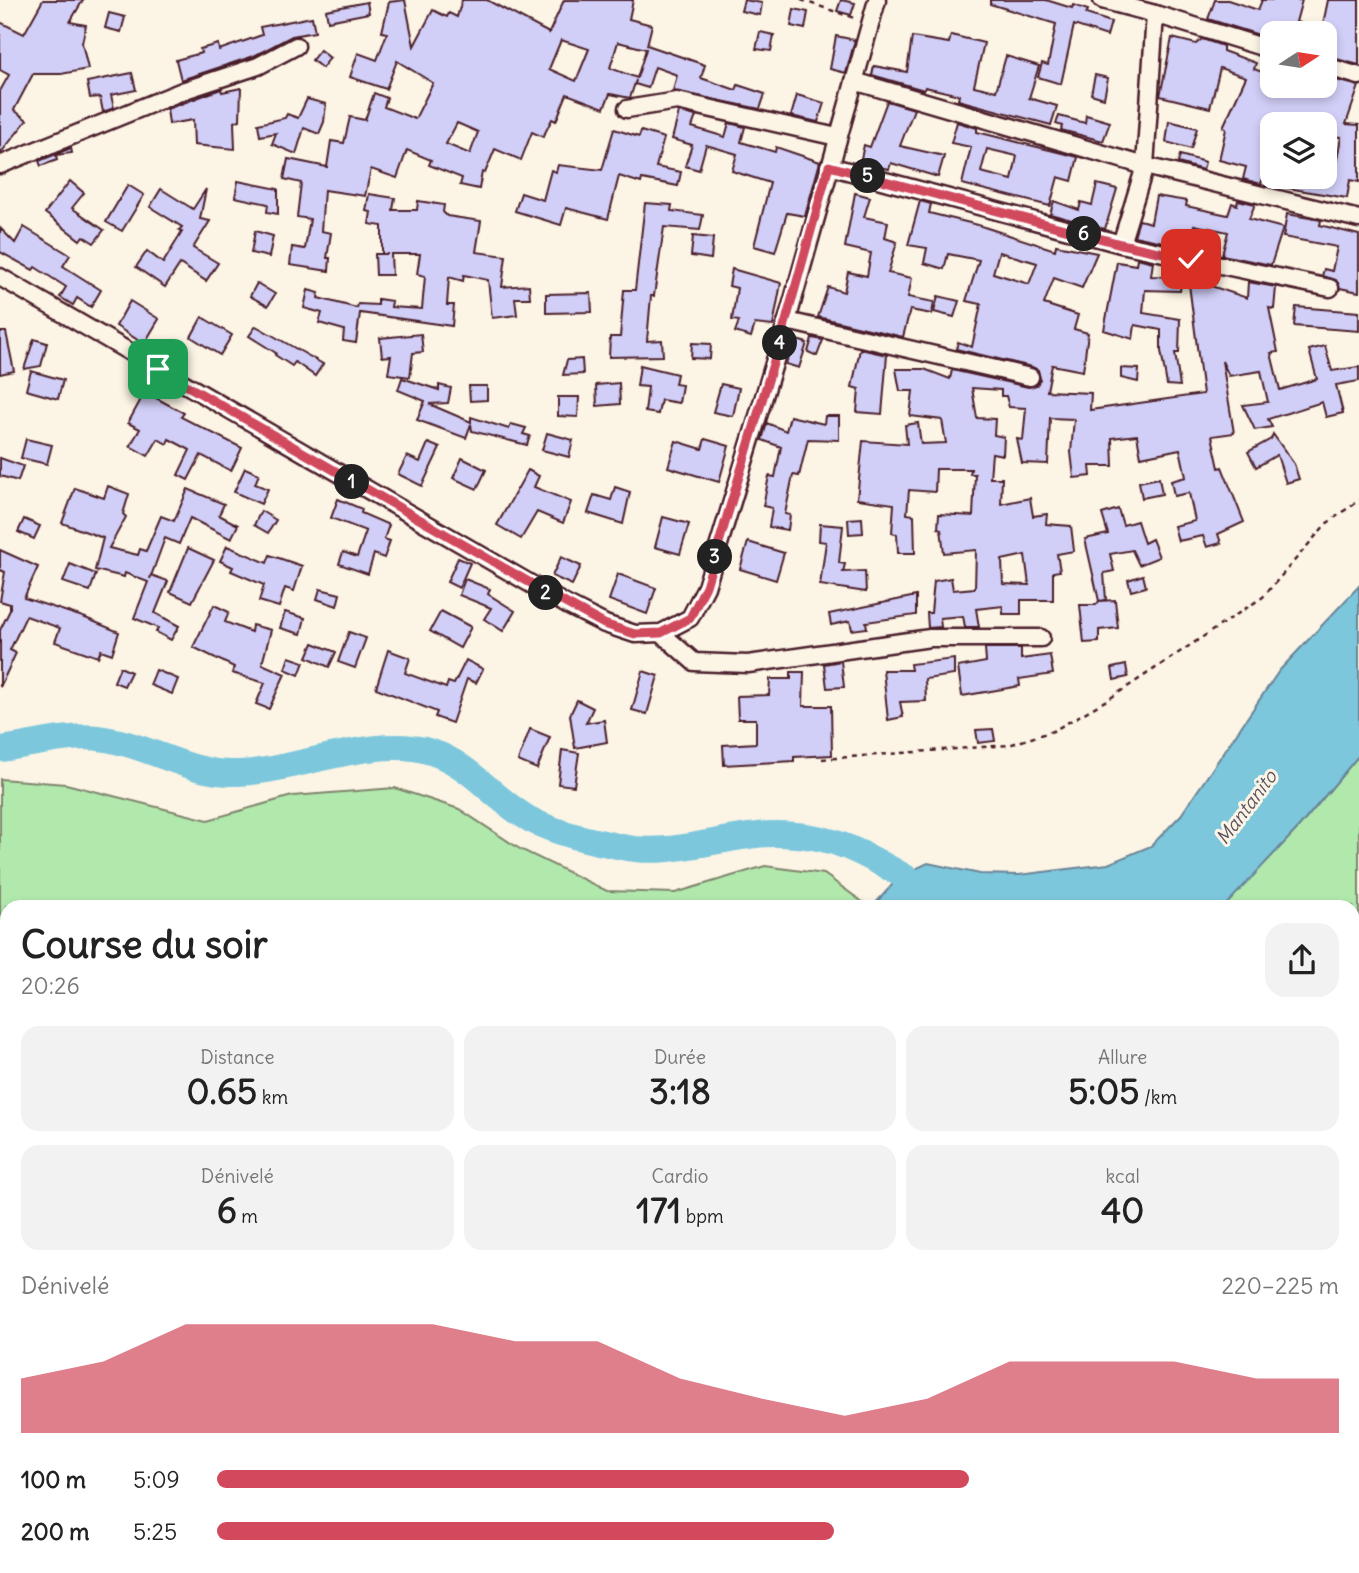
<!DOCTYPE html>
<html lang="fr">
<head>
<meta charset="utf-8">
<style>
  body { margin:0; font-family:Delius,sans-serif; background:#f2f2f2; color:#222; height:100vh; display:flex; flex-direction:column; font-size:26px; white-space:nowrap }
  * { box-sizing:border-box; margin:0 }
  p { font-size:23px; color:#767676 }
  .icon { flex:none; width:38px; height:38px; fill:none; stroke:currentColor; stroke-width:2; stroke-linecap:round; stroke-linejoin:round }
  .map { position:relative; flex:1; overflow:hidden }
  .side { position:absolute; left:0px; top:900px; width:1360px; height:674px; display:flex; flex-direction:column; background:#fff; border-radius:21px 21px 0 0; box-shadow:0 4px 10px #0003 }
  .side>* { flex:none }
  .needle { width:46px; rotate:78deg }
  .tools { position:absolute; left:1260px; top:21px; display:grid; gap:14px }
  .tools a { display:grid; place-items:center; width:77px; height:77px; border-radius:14px; background:#fff; box-shadow:0 4px 10px #0003; font-size:35px }
  .pin { position:absolute; display:grid; place-items:center; width:60px; height:60px; color:#fff; margin:-30px; border-radius:14px; box-shadow:0 4px 10px #0006 }
  .km { position:absolute; width:35px; height:35px; margin:-18px; border-radius:50%; background:#222; color:#fff; font-size:19px; line-height:35px; text-align:center }
  .round { display:grid; place-items:center; flex:none; width:74px; height:74px; border-radius:21px; background:#f2f2f2 }
  .headline { display:flex; align-items:center; justify-content:space-between; height:119px; padding:0 21px }
  h1 { font-size:38px; font-weight:700; line-height:52px }
  .metrics { display:grid; grid-template-columns:repeat(3,1fr); gap:10px; height:119px; padding:7px 21px }
  .metrics div { display:grid; align-content:center; border-radius:18px; background:#f2f2f2; text-align:center }
  .metrics b { font-size:35px; font-weight:700 }
  .metrics small { font-size:19px; font-weight:400 }
  .metrics p { font-size:19px }
  .chart { height:196px; padding:14px 21px }
  .chart p { display:flex; justify-content:space-between }
  .chart svg { width:100%; height:126px; margin-top:7px; fill:#d1495b; opacity:.7 }
  ul { padding:0 21px; list-style:none; font-size:23px }
  li { display:grid; grid-template-columns:112px 84px 1fr; align-items:center; height:52px }
  li i { height:18px; border-radius:9px; background:#d1495b }
  .map>svg:first-child { display:block }
</style>
</head>
<body>
<div class="map">
<svg width="1359" height="1573" viewBox="0 0 1359 1573">
  <rect width="100%" height="100%" fill="#fcf5e5"/>
  <filter id="ink" filterUnits="userSpaceOnUse"><feTurbulence type="fractalNoise" baseFrequency=".0143" numOctaves="2"/><feDisplacementMap in="SourceGraphic" scale="14" xChannelSelector="R" yChannelSelector="G"/><feConvolveMatrix kernelMatrix="1 2 1 2 8 2 1 2 1" color-interpolation-filters="sRGB"/></filter>
  <g filter="url(#ink)">
    <g fill="#b1e9ad" stroke="#7e846c" stroke-width="2">
      <path d="M1359 755V1573H1054L1043 1566H1353V906H1223L1299 827Z"/>
      <path d="M0 779 66 784 208 820 292 796 395 788 459 809 520 849 607 891 675 893 765 866 824 874 868 906H7V1566H462L455 1573H0Z"/>
      <path d="M569 1566H763L750 1573H569Z"/>
    </g>
    <path fill="#7dc7dd" stroke="#698496" stroke-width="2" d="M1359 586V755L1299 827 1225 906H873L900 876 928 863 980 874 1019 875 1108 864 1151 846 1181 815 1279 671Z"/>
    <g fill="none" stroke-linecap="round" stroke-linejoin="round">
      <g stroke="#7dc7dd" stroke-width="26">
        <path d="M0 749C34 745 71 733 105 739 151 746 190 775 238 773 297 771 375 734 431 752 471 764 495 801 531 820 558 834 593 841 622 847 663 856 709 841 749 836 768 833 793 834 812 837 862 844 914 887 961 906"/>
        <path d="M0 1166H7"/>
      </g>
    </g>
    <g fill="#d1cff7" stroke="#4a1f2b" stroke-width="2" fill-rule="evenodd">
      <path d="M43 0H83L70 22 86 25 82 43 88 69 61 74H33L14 110 27 120 0 154V91L9 75 0 70V22L24 34Z"/>
      <path d="M405 0 414 46 433 10 447 17 449 13 457 17 462 0H487L549 33 564 0H633L629 19 652 25 647 45 705 65 701 78 736 90 738 85 765 94 760 109 673 91 677 75 655 67 648 88 635 84 636 80 630 98 610 94 604 108 567 94 556 121 552 119 543 137 532 132 521 160 495 149 485 173 482 172 479 189 460 185 462 178 429 165 431 160 407 150 397 178 371 169 365 196 324 190 321 231 331 233 327 258H330L329 271 290 265 292 247 305 249 310 219 297 217 301 183 284 179 288 159 327 167 331 141 344 143 350 117 365 120 374 93 387 98 384 107 415 119 433 83 397 61 386 89 350 77 358 53 377 60 387 33 382 32 389 2ZM561 40 589 49 576 81 549 69ZM618 42 646 49 637 78 610 68ZM457 123 478 132 470 154 446 144Z"/>
      <path d="M744 0 762 3 760 15 741 11Z"/>
      <path d="M841 0 855 3 851 15 837 11Z"/>
      <path d="M990 0H1046L1072 8 1073 5 1088 10 1086 14 1111 22 1107 36 1074 25 1061 84 1038 77 1042 63 1048 65 1056 24 990 4Z"/>
      <path d="M1215 0H1228L1258 10 1262 0H1302L1296 22 1322 29 1328 0H1359V65L1325 56V33H1272V39L1208 19Z"/>
      <path d="M367 2 369 13 328 21 326 10Z"/>
      <path d="M794 9 808 12 805 29 791 26Z"/>
      <path d="M109 13 125 17 121 32 105 28Z"/>
      <path d="M312 17 315 32 292 36 254 56 181 80 176 60 201 53 200 49 218 44 219 50 262 35 260 27Z"/>
      <path d="M760 32 774 35 771 51 756 49Z"/>
      <path d="M951 35 984 43 974 86 996 91 1006 56 1039 66 1029 98 1057 106 1051 125 958 100 959 95 925 87 924 90 872 75 874 66 907 72 912 37 949 43Z"/>
      <path d="M836 36 855 40 846 73 830 69Z"/>
      <path d="M1172 38 1196 44 1202 39 1223 46V51L1256 63 1254 69 1272 76V86H1325V77L1359 86 1346 124 1359 125V182L1350 180 1347 198 1287 188 1289 177H1334L1341 137 1325 136V124H1291L1272 119V159L1268 175 1264 174 1261 184 1243 179 1246 167 1219 160 1226 129 1223 127 1246 77 1220 68 1210 108 1160 96Z"/>
      <path d="M320 50 330 58 322 68 312 60Z"/>
      <path d="M132 73 136 90 111 95 114 108 103 112 100 97 90 98 87 82Z"/>
      <path d="M1095 75 1108 78 1104 98 1091 94Z"/>
      <path d="M241 88 240 120 234 122 235 149 194 145 193 120 169 124 167 109 221 89 222 92Z"/>
      <path d="M797 95 824 103 818 122 791 116Z"/>
      <path d="M307 99 326 104 324 122 319 134 304 128 296 154 272 144 276 133 260 136 258 124 285 118 287 114 298 118Z"/>
      <path d="M887 101 914 109 900 146 944 156 938 177 891 163 889 169 860 163 864 145 870 147Z"/>
      <path d="M679 112 696 116 692 127 725 137 729 123 745 127 741 142 775 152 776 147 820 162 805 216 787 213 775 252 754 246 770 183 732 171 737 154 706 145 699 170 685 166 692 145 672 139Z"/>
      <path d="M1086 115 1110 122 1103 141 1061 130 1062 126 1056 124 1059 116 1085 123Z"/>
      <path d="M1169 121 1197 128 1191 149 1166 142Z"/>
      <path d="M957 122 977 128V132L1078 157 1072 181 1058 177 1050 206 962 184 971 147 951 143ZM987 149 1017 156 1012 180 981 172Z"/>
      <path d="M614 129 639 137 641 131 664 138 656 167 681 172 678 186 642 179 641 183 619 176 608 219 566 208 561 225 515 211 521 193 543 200 551 170 556 172 558 165 602 170Z"/>
      <path d="M71 148 72 153 56 155 57 160 41 166 39 161Z"/>
      <path d="M1180 155 1205 162 1203 170 1178 163Z"/>
      <path d="M70 181 84 193 72 208 104 230 94 243 83 236 80 240 45 213Z"/>
      <path d="M238 181 278 189V214L267 212 268 204 235 197Z"/>
      <path d="M1097 184 1117 189 1105 229 1050 214 1054 201 1079 210 1081 202 1092 205Z"/>
      <path d="M128 185 144 195 122 231 106 222Z"/>
      <path d="M161 189 193 209 206 189 200 219 210 221 193 248 218 263 206 281 180 264 165 287 136 267 147 251 163 263 182 232 179 230 182 227 150 207Z"/>
      <path d="M855 193 870 197 864 217 888 222 885 238 897 242 888 273 912 278 908 297 934 302 932 314 910 310 903 337 818 317 828 287 844 292 848 272 867 276 871 253 845 247Z"/>
      <path d="M369 194 395 198 393 210H417L418 201 444 205 443 212 447 216 481 221 476 252 506 256 502 287 529 285 530 298H515L517 315 492 318 488 280 464 275 463 281 449 277 447 305H454L452 326 360 313 356 343 343 341 344 330 319 323 322 313 304 308 308 290 319 293 318 298 357 308 358 304 378 305V299L392 301 391 307 422 309 425 276 417 274 420 254H391L392 275H376L375 254H388H382V226L369 224 371 212 366 211Z"/>
      <path d="M1156 196 1187 201 1186 206 1228 215 1232 203 1237 205 1238 200 1255 204 1249 219 1283 228 1271 265 1222 255 1228 232 1194 225 1187 247 1134 236 1139 220 1151 223Z"/>
      <path d="M920 201 931 204 929 213 978 225 1055 250 1056 245 1097 253 1082 288 1054 278 1044 304 1078 315 1074 329 1088 333 1083 371 1052 365 1047 391 1091 393 1090 410 1203 394 1189 284H1181L1180 291 1145 290 1143 313 1180 319 1179 353H1175L1180 386 1167 385 1161 351V330L1135 325 1133 339 1104 330 1117 262 1136 265 1137 258 1153 262 1151 276 1176 277 1177 268 1194 271 1193 280 1247 298 1248 282 1276 287 1274 309 1269 308 1278 352 1271 353 1280 390 1317 379 1309 350 1325 346 1332 371 1359 367V381L1336 385 1343 413 1326 417 1322 402 1268 419 1272 427 1255 430 1243 405 1268 402 1261 371 1229 376 1222 361 1234 433 1212 436 1219 468 1222 467 1244 522 1218 534 1221 543 1207 547 1203 536 1178 541 1174 526 1195 521 1189 493 1174 496 1171 481 1186 477 1180 449 1141 457 1137 435 1112 438 1113 466H1090L1091 476 1074 478 1071 452 1074 419 1050 418 1048 464 1022 463 1017 439 1023 440 1026 408 1009 407 1006 396H1001V390L972 388 977 418 995 419 994 435 1004 437 1003 455 992 453 990 478H1002L1001 504 1030 498 1033 516 1047 514 1046 524 1071 526 1074 551 1057 554 1060 571 1053 572V600H1021V614H1003V606L976 609 979 627H965L963 616 940 618 941 627 928 628 927 613H931L934 581 951 578 953 590 975 588 976 550 944 553 941 529 938 528 939 514 973 516 975 474H970L971 469H936L935 492 909 490 907 514 914 515 915 553H898L897 534 892 533 894 504 857 499 863 441 907 444 905 425 918 423 921 444 946 443 942 420 910 416 913 391H900L896 369H924L950 379 952 370 1028 387 1037 385 1040 379 1038 370 1032 367 956 349 958 342 972 347 981 304 966 301 979 260 948 254 944 269 924 263 927 248 908 245ZM999 252 1037 263 1029 284 993 273ZM1025 555 1029 585 1003 584 1002 560Z"/>
      <path d="M645 203 672 205 671 211 703 215 700 230 664 227 654 296H651L647 341 662 340 663 356 609 357 610 337H620L624 290H635Z"/>
      <path d="M1287 214 1321 220 1320 225 1359 235V292L1340 288 1336 280 1322 276 1324 269 1332 271 1337 247 1283 237Z"/>
      <path d="M24 227 70 255 63 266 101 290 91 307 77 298 73 305 60 297 66 287 35 267 33 270 0 252V228L15 243Z"/>
      <path d="M255 231 273 236 269 257 251 253Z"/>
      <path d="M693 236 713 238 711 259 691 256Z"/>
      <path d="M732 269 781 283 773 326 755 324 751 337 735 332 739 321 732 320 737 288 729 286Z"/>
      <path d="M257 283 275 294 268 306 250 296Z"/>
      <path d="M591 293 592 312 546 313V294Z"/>
      <path d="M938 296 959 301 954 317 934 312Z"/>
      <path d="M130 301 159 319 144 344 116 326Z"/>
      <path d="M1296 307 1359 312V331L1294 326Z"/>
      <path d="M202 317 232 335 220 355 191 337Z"/>
      <path d="M256 326 323 364 315 376 295 362 292 366 275 355 276 353 249 336Z"/>
      <path d="M0 332H6L14 371 0 374Z"/>
      <path d="M421 334 423 352 413 353 410 377 388 374 391 356 382 357 380 338Z"/>
      <path d="M812 338 823 340 817 356 808 352Z"/>
      <path d="M34 339 47 343 41 366 24 369Z"/>
      <path d="M793 339 807 343 799 368 786 364Z"/>
      <path d="M692 343 711 344 710 359 691 358Z"/>
      <path d="M860 349 887 355 882 414 857 412 859 389 852 387Z"/>
      <path d="M582 359 583 374 563 375 567 360Z"/>
      <path d="M640 365 677 374 675 384 682 385 679 403 661 400 658 414 645 412 648 387 637 386Z"/>
      <path d="M1121 368 1139 369 1138 382 1121 378Z"/>
      <path d="M31 371 63 380 58 399 26 390Z"/>
      <path d="M402 378 439 390V385L451 388 448 403 429 404 471 422V417L509 429 511 424 526 428 523 434 530 436 527 445 472 431 471 424 466 438 417 420 425 401 398 390Z"/>
      <path d="M619 383 620 404 597 406 596 385Z"/>
      <path d="M721 384 739 388 733 416 713 412Z"/>
      <path d="M469 386H487V400L470 401Z"/>
      <path d="M145 392 184 413 181 417 242 448 231 471 201 455 188 480 178 475 190 450 169 439 167 444 158 439 148 456 130 446 140 429 128 423Z"/>
      <path d="M558 397H579L578 417 558 416Z"/>
      <path d="M790 416 824 424 825 416H839V440L808 439 799 476 793 475 785 514 790 515 788 530 769 527 772 508 763 506 769 476 775 477 781 447 762 440 767 423 786 431Z"/>
      <path d="M547 433 573 440 569 457 542 450Z"/>
      <path d="M1273 434 1294 464 1299 479 1286 483 1277 455 1256 467 1248 452 1271 439Z"/>
      <path d="M26 439 52 445 47 464 21 458Z"/>
      <path d="M705 439 729 446 719 482 668 467 676 441 702 449Z"/>
      <path d="M428 443 440 448 422 486 398 474 407 456 420 462Z"/>
      <path d="M0 458 23 466 18 481 0 476Z"/>
      <path d="M462 458 486 470 477 489 453 478Z"/>
      <path d="M245 468 259 474 255 484 268 489 261 504 234 492Z"/>
      <path d="M528 470 539 476 534 487 571 502 563 523 537 512 521 539 497 525Z"/>
      <path d="M1159 478 1162 494 1142 498 1139 482Z"/>
      <path d="M108 486 129 494 123 514 126 517 109 548 138 555 140 549 146 551 161 516 174 521 188 489 224 504 219 515 238 525 231 539 190 518 179 544 165 538 150 579 151 575 168 581 155 613 179 626 171 640 156 632 158 628 134 618 148 582 125 573 124 577 95 570 103 538 62 523 75 488 104 498Z"/>
      <path d="M615 487 630 492 623 524 588 513 594 495 611 500Z"/>
      <path d="M338 499 362 509 361 513 389 525 384 539 390 541 384 558 374 554 368 574 339 564 343 552 357 557 366 531 331 518Z"/>
      <path d="M1118 509 1123 525 1137 521 1144 543 1152 539 1159 557 1139 565 1132 550 1110 554 1114 571 1104 573 1106 600 1099 601 1115 600 1118 628 1099 630V642L1084 643 1080 605H1096L1099 601 1085 539 1108 534 1102 514Z"/>
      <path d="M261 511 276 520 268 533 254 525Z"/>
      <path d="M663 517 689 524 680 554 655 547Z"/>
      <path d="M862 518 863 533 849 534 848 519Z"/>
      <path d="M24 519 40 526 34 539 18 532Z"/>
      <path d="M820 524 843 526 839 563 845 564 843 572 865 571 866 592 820 585 826 542 819 541Z"/>
      <path d="M748 542 784 553 776 580 740 569Z"/>
      <path d="M227 546 267 563 270 555 302 566 294 591 285 588 279 607 259 601 264 585 231 571 233 567 220 561Z"/>
      <path d="M188 548 214 560 192 602 170 592Z"/>
      <path d="M0 550 38 567 24 598 83 617 119 632 112 654 101 650 98 657 55 642 60 628 26 616 10 650 16 653 0 687V630L10 610V604L0 601 5 572 0 570Z"/>
      <path d="M561 557 581 566 572 585 552 576Z"/>
      <path d="M458 558 470 563 459 588 447 582Z"/>
      <path d="M70 564 96 574 90 591 63 582Z"/>
      <path d="M618 574 656 588 647 614 609 600Z"/>
      <path d="M1143 575 1146 587 1131 591 1128 580Z"/>
      <path d="M465 579 490 589 488 594 515 611 503 631 484 619 491 608 459 595Z"/>
      <path d="M320 589 340 594 337 606 317 599Z"/>
      <path d="M916 596V615L866 622 867 628 852 630 850 621 831 625 829 614Z"/>
      <path d="M214 605 229 612 225 622 251 632 252 625 271 630 262 664 285 674 269 709 256 704 265 683 232 673 234 667 193 647Z"/>
      <path d="M441 611 471 627 460 648 430 631Z"/>
      <path d="M285 612 305 618 301 634 280 628Z"/>
      <path d="M349 632 366 638 355 668 338 662Z"/>
      <path d="M313 643 336 652 329 667 307 657Z"/>
      <path d="M985 648H1021V659L1050 655 1053 674 1019 679 1020 686 962 696 958 667 986 662Z"/>
      <path d="M388 650 410 658 405 673 446 688 448 682 454 684 466 660 483 669 476 683 467 679 452 723 435 717 437 712 376 688Z"/>
      <path d="M289 657 304 662 299 675 285 669Z"/>
      <path d="M954 659V675L925 679 926 701 900 702 903 717 888 720 883 670H911L910 664Z"/>
      <path d="M841 661 844 687 827 688 824 664Z"/>
      <path d="M1126 665 1128 677 1114 680 1112 668Z"/>
      <path d="M120 667 131 672 124 686 114 682Z"/>
      <path d="M156 670 178 679 172 694 150 685Z"/>
      <path d="M643 671 658 676 647 714 632 710Z"/>
      <path d="M791 672H804L803 706H831L832 755 794 757V761L724 765 723 745 756 743V719H738L737 696 769 695 770 679H791Z"/>
      <path d="M577 700 593 708 586 723 604 720 607 742 575 748 570 715Z"/>
      <path d="M530 729 550 737 537 769 518 761Z"/>
      <path d="M993 729 995 741 978 743 976 730Z"/>
      <path d="M562 750 579 753 574 786 558 784Z"/>
    </g>
    <g fill="none" stroke-linecap="round" stroke-linejoin="round">
      <defs>
        <g id="minor">
          <path d="M1102 0 1155 14"/>
          <path d="M1325 66 1359 76"/>
          <path d="M854 81 1145 166 1359 219"/>
          <path d="M627 109 677 101 837 137"/>
          <path d="M0 165 185 90 258 66 296 46"/>
          <path d="M829 166 1121 244 1330 288"/>
          <path d="M1121 244 1145 166 1155 14 1272 50"/>
          <path d="M0 277 567 605 605 624 635 634 661 633 690 618 706 587 787 321 877 0"/>
          <path d="M787 321 1030 377"/>
          <path d="M661 633 694 662 748 664 930 638H1041"/>
          <path d="M589 1573 592 1566"/>
        </g>
      </defs>
      <use href="#minor" stroke="#4a1f2b" stroke-width="21"/>
      <g stroke="#4a1f2b" stroke-width="2.5" stroke-dasharray="5 5" stroke-linecap="butt">
        <path d="M801 0 857 19"/>
        <path d="M822 759 1009 745 1053 731 1112 697 1263 597 1326 524 1359 500"/>
      </g>
      <use href="#minor" stroke="#fcf5e5" stroke-width="16"/>
    </g>
  </g>
  <g fill="none" stroke-linecap="round" stroke-linejoin="round" filter="url(#ink)">
    <defs>
      <path id="route" d="M158 369 567 604 604 624 635 634 661 633 690 618 706 586 786 321 829 166 1121 244 1191 259"/>
    </defs>
    <use href="#route" stroke="#fff" stroke-width="14"/>
    <use href="#route" stroke="#d1495b" stroke-width="9"/>
  </g>
  <g text-anchor="middle" stroke-width="6" stroke-linejoin="round" paint-order="stroke">
    <g font-size="19" font-style="italic" fill="#595160" stroke="#fcf5e5">
      <text transform="translate(1246 807) rotate(-53)" y="7">Mantanito</text>
    </g>
  </g>
</svg>
<div class="tools">
<a><svg class="needle" viewBox="-14 -14 28 28"><path d="M0-13l5 13h-10z" fill="#e53935"/><path d="M0 13l5-13h-10z" fill="#767676"/></svg></a>
<a><svg class="icon" aria-label="layers" viewBox="0 0 24 24"><path d="M12 4l9 5-9 5-9-5zM3 14l9 5 9-5"/></svg></a>
</div>
<div class="pin" style="left:158px;top:369px;background:#1e9e55"><svg class="icon" aria-label="arrive" viewBox="0 0 24 24"><path d="M6 21V4h12l-3 4 3 4H6"/></svg></div>
<div class="pin" style="left:1191px;top:259px;background:#d93025"><svg class="icon" aria-label="check" viewBox="0 0 24 24"><path d="M5 12l5 5 9-10"/></svg></div>
<b class="km" style="left:352px;top:482px">1</b>
<b class="km" style="left:546px;top:593px">2</b>
<b class="km" style="left:715px;top:557px">3</b>
<b class="km" style="left:780px;top:343px">4</b>
<b class="km" style="left:868px;top:176px">5</b>
<b class="km" style="left:1084px;top:234px">6</b>
<section class="side">
<div class="headline"><div><h1>Course du soir</h1><p>20:26</p></div><a class="round"><svg class="icon" aria-label="share" viewBox="0 0 24 24"><path d="M12 15V3M7 8l5-5 5 5M5 13v7h14v-7"/></svg></a></div>
<div class="metrics">
<div><p>Distance</p><b>0.65<small> km</small></b></div>
<div><p>Durée</p><b>3:18</b></div>
<div><p>Allure</p><b>5:05<small> /km</small></b></div>
</div>
<div class="metrics">
<div><p>Dénivelé</p><b>6<small> m</small></b></div>
<div><p>Cardio</p><b>171<small> bpm</small></b></div>
<div><p>kcal</p><b>40</b></div>
</div>
<div class="chart"><p><span>Dénivelé</span>220–225 m</p>
<svg viewBox="0 0 160 44" preserveAspectRatio="none"><path d="M0 44V25L10 19L20 6L30 6L40 6L50 6L60 12L70 12L80 25L90 32L100 38L110 32L120 19L130 19L140 19L150 25L160 25V44z"/></svg>
</div>
<ul>
<li><b>100 m</b>5:09<i style="width:67%"></i></li>
<li><b>200 m</b>5:25<i style="width:55%"></i></li>
</ul>
</section>
</div>
</body>
</html>
